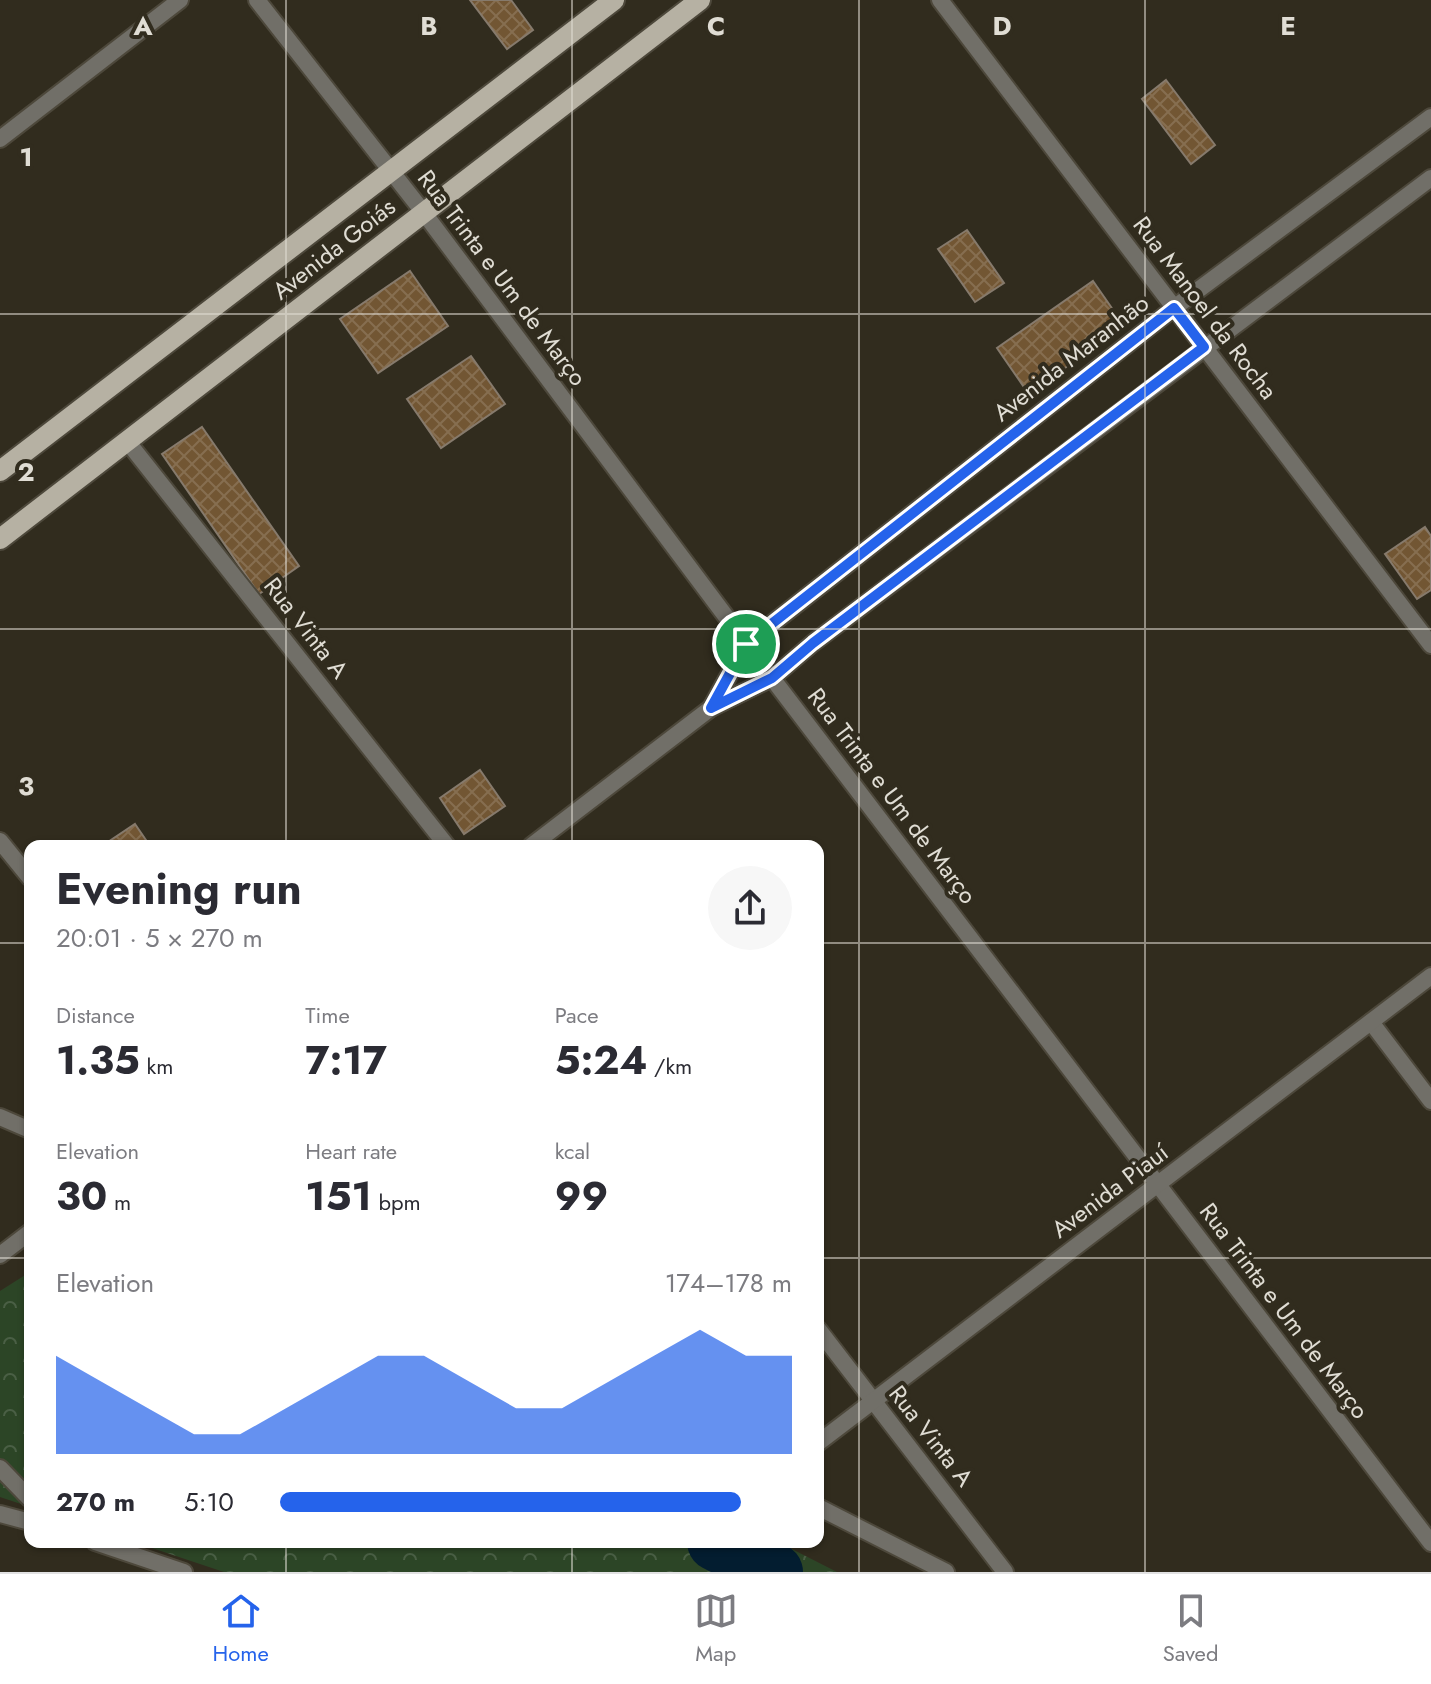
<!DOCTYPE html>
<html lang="en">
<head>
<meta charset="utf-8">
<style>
  body { margin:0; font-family:Jost,sans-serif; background:#f7f7f7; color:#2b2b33; height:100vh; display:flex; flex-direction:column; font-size:30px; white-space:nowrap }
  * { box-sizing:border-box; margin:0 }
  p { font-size:26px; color:#7c7c81 }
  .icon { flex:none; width:44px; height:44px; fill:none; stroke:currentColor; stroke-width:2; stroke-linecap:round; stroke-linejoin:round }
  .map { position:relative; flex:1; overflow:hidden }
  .drawer { position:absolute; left:24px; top:840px; width:800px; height:708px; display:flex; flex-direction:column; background:#fff; border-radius:16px; box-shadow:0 2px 6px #0004 }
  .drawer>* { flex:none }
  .pin { position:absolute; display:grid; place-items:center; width:68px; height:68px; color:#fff; margin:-34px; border:4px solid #fff; border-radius:50%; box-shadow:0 2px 8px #0007 }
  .round { display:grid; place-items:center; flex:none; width:84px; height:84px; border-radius:42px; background:#f7f7f7 }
  .overview { display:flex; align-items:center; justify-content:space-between; height:136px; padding:0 32px }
  h1 { font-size:44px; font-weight:700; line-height:60px }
  .figures { display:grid; grid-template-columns:repeat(3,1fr); gap:12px; height:136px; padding:8px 32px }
  .figures div { display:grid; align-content:center }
  .figures b { font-size:40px; font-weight:700 }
  .figures small { font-size:22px; font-weight:400 }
  .figures p { font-size:22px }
  .chart { height:224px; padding:16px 32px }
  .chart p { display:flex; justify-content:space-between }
  .chart svg { width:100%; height:144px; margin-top:8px; fill:#2563eb; opacity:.7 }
  ul { padding:0 32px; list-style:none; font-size:26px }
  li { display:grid; grid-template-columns:128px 96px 1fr; align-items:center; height:60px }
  li i { height:20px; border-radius:10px; background:#2563eb }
  .tabs { display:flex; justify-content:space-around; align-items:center; height:112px; border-top:2px solid #e1e1e2; background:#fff; font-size:22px; color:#7c7c81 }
  .tabs a { display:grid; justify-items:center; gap:4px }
  .tabs .current { color:#2563eb }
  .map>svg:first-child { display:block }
</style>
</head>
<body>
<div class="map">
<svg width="1431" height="1572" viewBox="0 0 1431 1572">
  <defs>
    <pattern id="park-crowns" width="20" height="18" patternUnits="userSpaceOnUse" patternTransform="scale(2)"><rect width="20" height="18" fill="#2c4526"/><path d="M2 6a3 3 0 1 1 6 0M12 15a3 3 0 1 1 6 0" fill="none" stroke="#4a5f45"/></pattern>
    <pattern id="building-cross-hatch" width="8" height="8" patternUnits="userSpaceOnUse" patternTransform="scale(2)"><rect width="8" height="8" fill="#725633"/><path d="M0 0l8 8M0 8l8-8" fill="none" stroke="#866e50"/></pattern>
  </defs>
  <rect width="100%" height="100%" fill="#312c1e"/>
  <g fill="url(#park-crowns)">
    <path d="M30 1272V1507L0 1497V1291Z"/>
    <path d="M134 1542H778L837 1572H224Z"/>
  </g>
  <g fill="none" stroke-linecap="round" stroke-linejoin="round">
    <path stroke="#031d30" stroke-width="58" d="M716 1542 774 1572"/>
  </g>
  <g fill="url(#building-cross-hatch)" stroke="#867a6c" stroke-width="2">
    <path d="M470 0H511L533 30 507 49Z"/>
    <path d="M1166 80 1215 145 1191 164 1142 99Z"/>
    <path d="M967 230 1004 283 975 302 938 249Z"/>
    <path d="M410 271 448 326 378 373 340 319Z"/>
    <path d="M1093 281 1125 327 1028 393 997 348Z"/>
    <path d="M471 356 505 404 441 448 407 399Z"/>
    <path d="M202 427 299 566 259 594 162 454Z"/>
    <path d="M1425 527 1431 536V590L1417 599 1385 554Z"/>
    <path d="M480 770 505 806 464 834 440 798Z"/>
    <path d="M135 824 150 846H102Z"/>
  </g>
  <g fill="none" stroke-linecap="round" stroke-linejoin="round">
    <defs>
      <g id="minor">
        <path d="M257 0 424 213 772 678 1431 1543"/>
        <path d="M940 0 1431 645"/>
        <path d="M0 139 180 0"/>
        <path d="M127 441 447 846"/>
        <path d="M711 708 746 644 1174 308 1431 117"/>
        <path d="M0 841 30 878"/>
        <path d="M531 846 711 708 772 678 813 643 1431 178"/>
        <path d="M1371 1022 1431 1101"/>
        <path d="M0 1117 30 1130"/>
        <path d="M0 1255 30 1232"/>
        <path d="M818 1329 1005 1572"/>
        <path d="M818 1443 1431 976"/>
        <path d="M0 1468 30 1499"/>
        <path d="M818 1507 946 1572"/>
        <path d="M0 1514 30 1522"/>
        <path d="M95 1542 184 1572"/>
      </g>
      <g id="primary">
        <path d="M0 471 614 0"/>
        <path d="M0 539 700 0"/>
      </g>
    </defs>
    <use href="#minor" stroke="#4d483b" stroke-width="20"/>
    <use href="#primary" stroke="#4d483b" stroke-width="24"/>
    <use href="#minor" stroke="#716f68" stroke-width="16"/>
    <use href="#primary" stroke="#b6b1a3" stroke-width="20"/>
  </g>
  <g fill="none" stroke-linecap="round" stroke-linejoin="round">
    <defs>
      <path id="route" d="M1174 308 1204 347 813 643 772 678 711 708 746 644Z"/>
    </defs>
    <use href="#route" stroke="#fff" stroke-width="16"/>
    <use href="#route" stroke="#2563eb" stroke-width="10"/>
  </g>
  <path fill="none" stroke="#e0ddd4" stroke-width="2" stroke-opacity="0.55" d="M286 0V846M572 0V846M859 0V1572M1145 0V1572M0 314H1431M0 629H1431M0 943H30M818 943H1431M0 1258H30M818 1258H1431M286 1542V1572M572 1542V1572"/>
  <g text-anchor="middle" stroke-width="8" stroke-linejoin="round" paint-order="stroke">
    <g font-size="24" fill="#e0ddd4" stroke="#312c1e">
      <text transform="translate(334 249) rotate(-38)" y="8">Avenida Goiás</text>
      <text transform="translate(502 278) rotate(53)" y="8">Rua Trinta e Um de Março</text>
      <text transform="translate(1205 308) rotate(53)" y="8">Rua Manoel da Rocha</text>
      <text transform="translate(1071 358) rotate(-38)" y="8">Avenida Maranhão</text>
      <text transform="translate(306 628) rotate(52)" y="8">Rua Vinta A</text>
      <text transform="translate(892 796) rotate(53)" y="8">Rua Trinta e Um de Março</text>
      <text transform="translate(1110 1191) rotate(-37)" y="8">Avenida Piauí</text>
      <text transform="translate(1284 1311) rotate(53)" y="8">Rua Trinta e Um de Março</text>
      <text transform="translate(931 1436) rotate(52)" y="8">Rua Vinta A</text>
    </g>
  </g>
  <g font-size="26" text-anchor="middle" font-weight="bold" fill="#e0ddd4" stroke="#312c1e" stroke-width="8" stroke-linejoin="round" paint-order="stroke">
    <text x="143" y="35">A</text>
    <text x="429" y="35">B</text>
    <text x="716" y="35">C</text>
    <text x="1002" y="35">D</text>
    <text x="1288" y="35">E</text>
    <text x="26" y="166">1</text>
    <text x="26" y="481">2</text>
    <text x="26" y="795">3</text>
  </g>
</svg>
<div class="pin" style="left:746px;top:644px;background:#1e9e55"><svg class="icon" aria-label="arrive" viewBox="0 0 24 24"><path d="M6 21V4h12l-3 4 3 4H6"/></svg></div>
<section class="drawer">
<div class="overview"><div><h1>Evening run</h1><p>20:01 · 5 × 270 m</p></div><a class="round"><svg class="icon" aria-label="share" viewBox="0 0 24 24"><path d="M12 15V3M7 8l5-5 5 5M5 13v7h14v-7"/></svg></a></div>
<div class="figures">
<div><p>Distance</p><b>1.35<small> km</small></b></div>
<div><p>Time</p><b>7:17</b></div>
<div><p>Pace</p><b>5:24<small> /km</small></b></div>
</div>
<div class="figures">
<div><p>Elevation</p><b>30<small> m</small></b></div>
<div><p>Heart rate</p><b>151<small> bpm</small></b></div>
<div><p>kcal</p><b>99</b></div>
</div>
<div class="chart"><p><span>Elevation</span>174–178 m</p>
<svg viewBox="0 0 160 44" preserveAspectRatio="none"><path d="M0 44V14L10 22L20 30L30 38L40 38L50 30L60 22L70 14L80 14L90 22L100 30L110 30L120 22L130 14L140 6L150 14L160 14V44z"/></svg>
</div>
<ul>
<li><b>270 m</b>5:10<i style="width:90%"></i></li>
</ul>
</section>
</div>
<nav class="tabs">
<a class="current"><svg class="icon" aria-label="home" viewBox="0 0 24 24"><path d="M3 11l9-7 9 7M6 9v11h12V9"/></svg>Home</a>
<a><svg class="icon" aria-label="map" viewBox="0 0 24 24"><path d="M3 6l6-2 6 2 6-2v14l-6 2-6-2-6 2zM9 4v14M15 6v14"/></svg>Map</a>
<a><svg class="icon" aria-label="saved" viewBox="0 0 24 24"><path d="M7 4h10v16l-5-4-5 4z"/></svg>Saved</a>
</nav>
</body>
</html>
